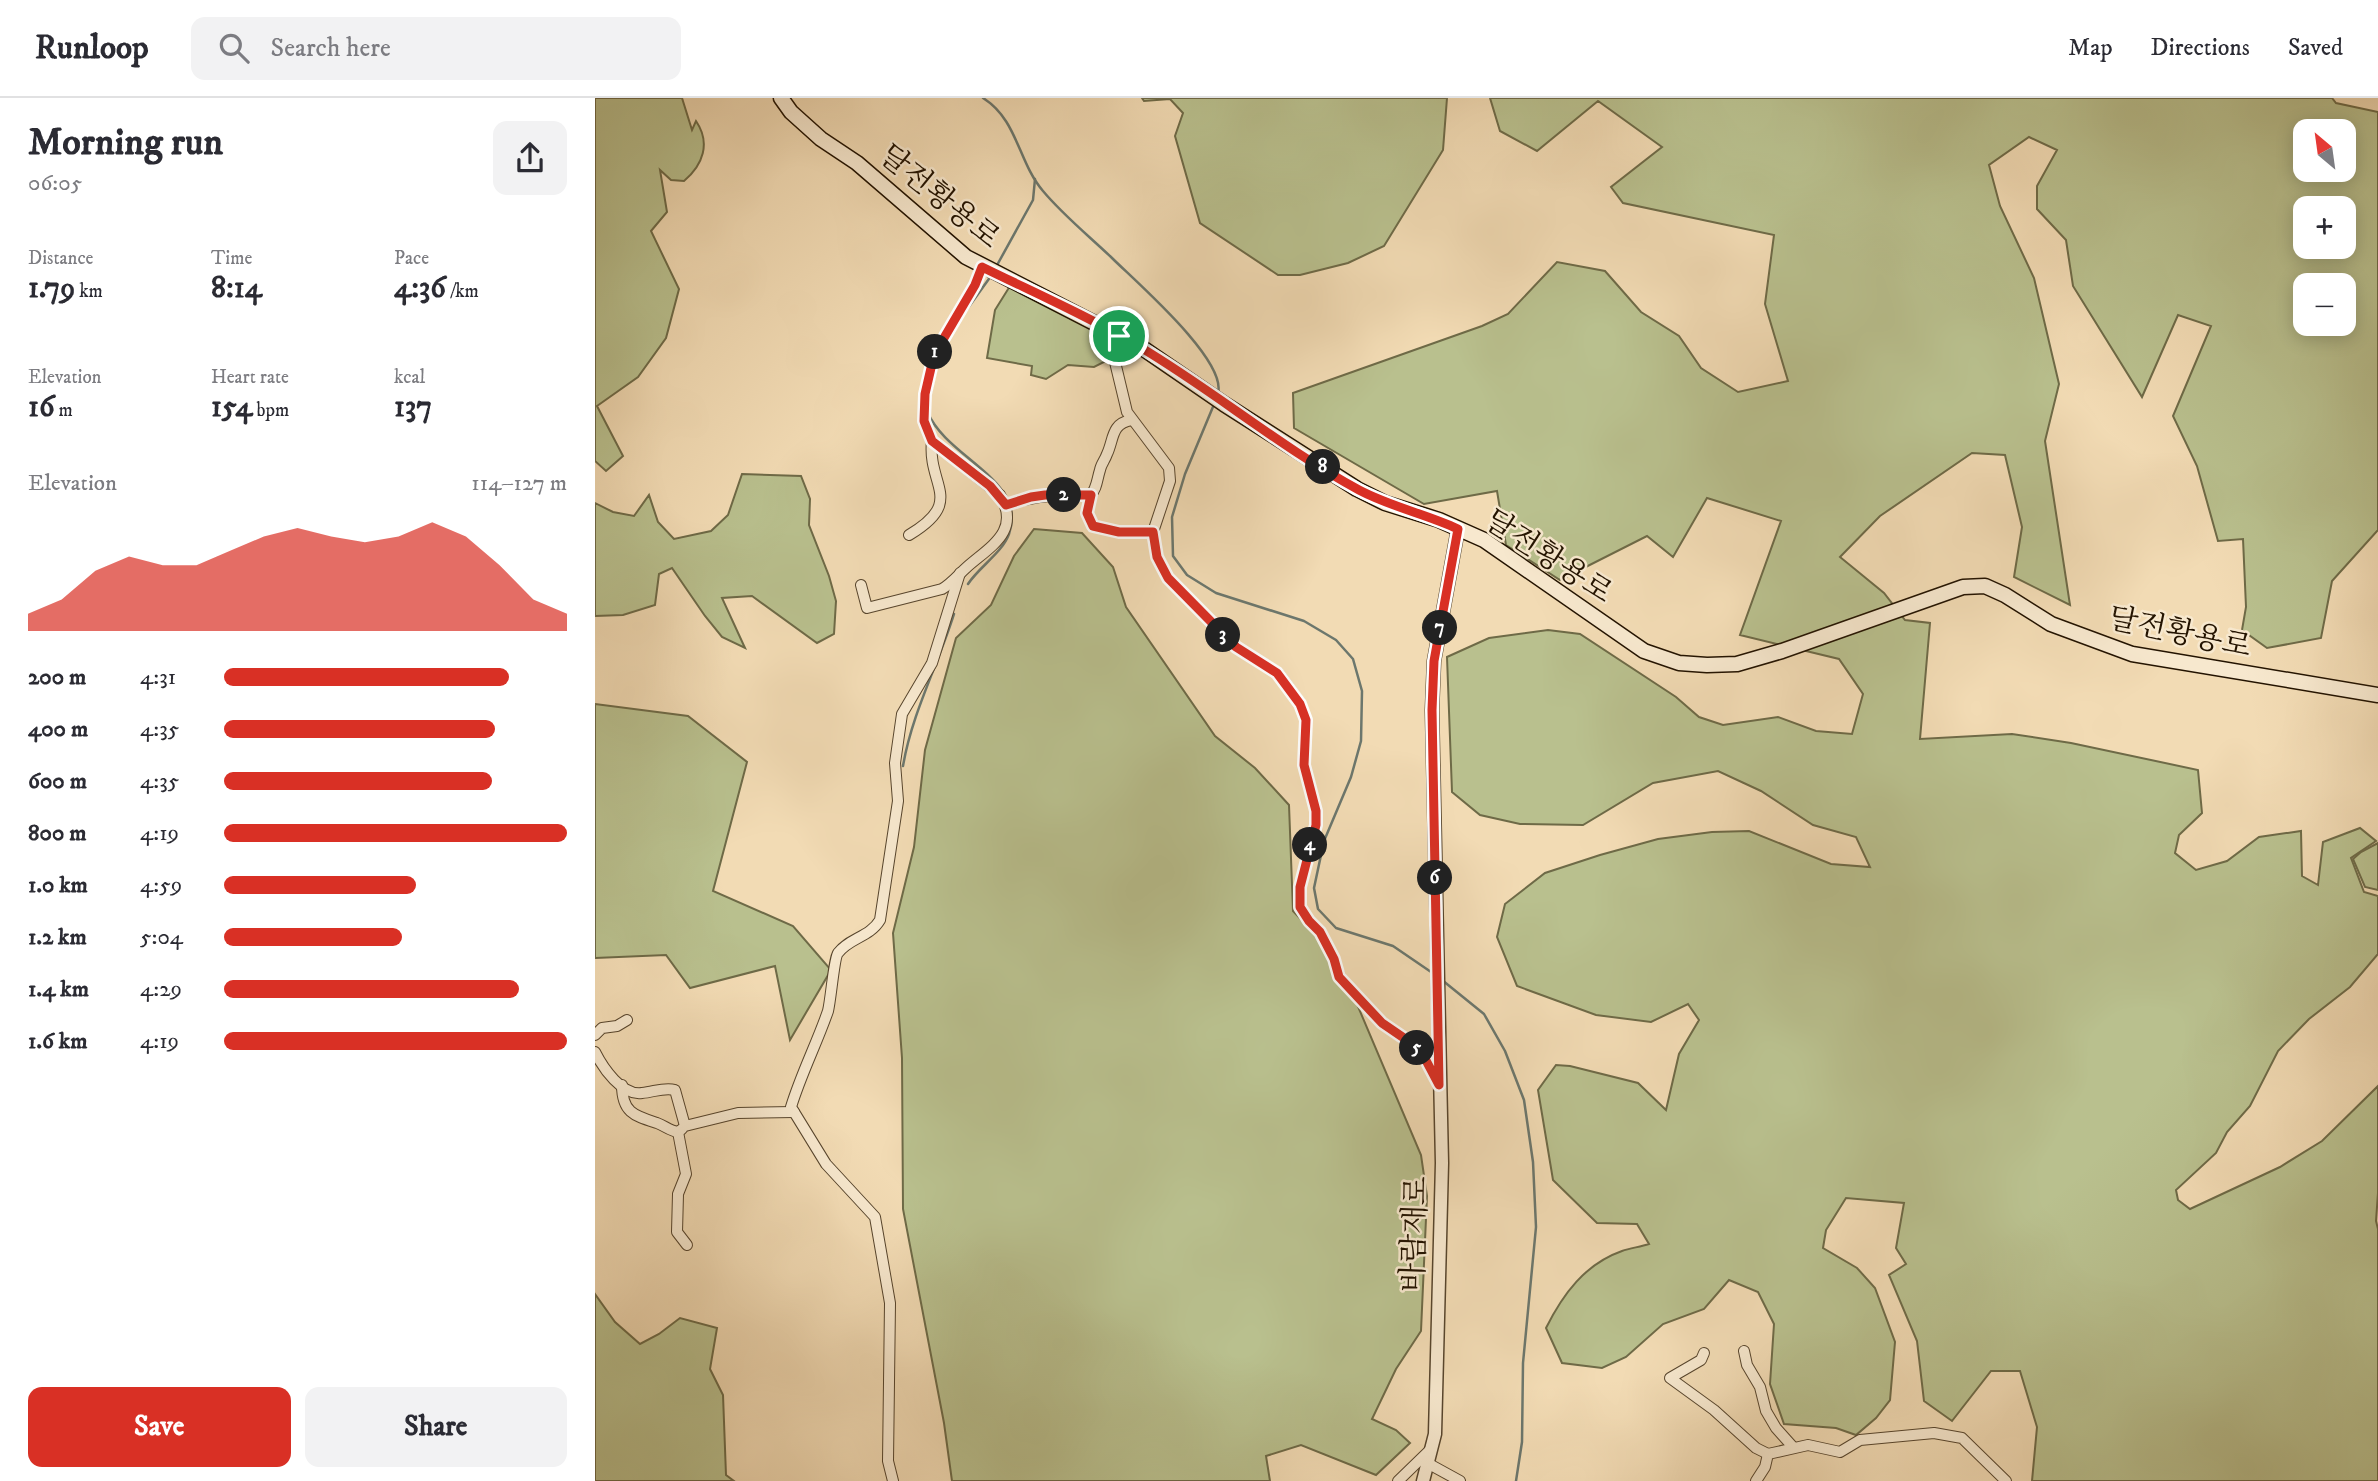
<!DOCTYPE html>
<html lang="en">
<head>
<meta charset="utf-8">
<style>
  body { margin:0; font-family:"IM FELL DW Pica","Noto Serif KR",serif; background:#f2f2f3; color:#2b2b33; height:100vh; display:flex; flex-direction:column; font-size:26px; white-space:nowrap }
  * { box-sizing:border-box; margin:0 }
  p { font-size:23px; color:#7c7c81 }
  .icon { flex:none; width:38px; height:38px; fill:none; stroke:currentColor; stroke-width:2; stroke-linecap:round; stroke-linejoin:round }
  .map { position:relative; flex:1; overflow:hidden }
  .sheet { display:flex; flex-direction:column; background:#fff; width:595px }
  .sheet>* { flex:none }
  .needle { width:46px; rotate:331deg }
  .fabs { position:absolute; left:1698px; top:21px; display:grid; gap:14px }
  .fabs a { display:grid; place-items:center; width:63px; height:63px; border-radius:14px; background:#fff; box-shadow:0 4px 18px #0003; font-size:35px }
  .pin { position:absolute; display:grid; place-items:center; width:60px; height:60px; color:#fff; margin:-30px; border:4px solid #fff; border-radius:50%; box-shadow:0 2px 7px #0007 }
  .km { position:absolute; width:35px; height:35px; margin:-18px; border-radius:50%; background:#222; color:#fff; font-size:19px; line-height:35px; text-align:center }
  .round { display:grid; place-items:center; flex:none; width:74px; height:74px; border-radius:14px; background:#f2f2f3 }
  .overview { display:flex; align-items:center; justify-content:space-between; height:119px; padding:0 28px }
  h1 { font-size:38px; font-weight:700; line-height:52px }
  .metrics { display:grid; grid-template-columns:repeat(3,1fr); gap:10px; height:119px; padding:7px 28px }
  .metrics div { display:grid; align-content:center }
  .metrics b { font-size:30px; font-weight:700 }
  .metrics small { font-size:19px; font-weight:400 }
  .metrics p { font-size:19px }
  .chart { height:196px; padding:14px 28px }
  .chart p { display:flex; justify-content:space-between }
  .chart svg { width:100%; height:126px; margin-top:7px; fill:#d93025; opacity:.7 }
  .primary-button { display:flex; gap:14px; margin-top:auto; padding:14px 28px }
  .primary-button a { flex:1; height:80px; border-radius:14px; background:#d93025; color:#fff; font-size:28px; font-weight:700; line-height:80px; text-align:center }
  .primary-button a+a { background:#f2f2f3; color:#2b2b33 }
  ul { padding:0 28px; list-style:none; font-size:23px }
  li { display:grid; grid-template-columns:112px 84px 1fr; align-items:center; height:52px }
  li i { height:18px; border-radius:9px; background:#d93025 }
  header { display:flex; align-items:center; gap:42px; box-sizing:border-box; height:98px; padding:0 35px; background:#fff; border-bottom:2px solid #e1e1e2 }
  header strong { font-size:33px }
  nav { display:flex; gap:38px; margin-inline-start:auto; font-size:24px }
  .search { width:490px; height:63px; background:#f2f2f3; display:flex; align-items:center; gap:18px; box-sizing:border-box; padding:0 24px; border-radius:14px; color:#7c7c81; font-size:26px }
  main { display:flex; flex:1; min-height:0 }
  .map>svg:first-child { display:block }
</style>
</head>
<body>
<header>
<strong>Runloop</strong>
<div class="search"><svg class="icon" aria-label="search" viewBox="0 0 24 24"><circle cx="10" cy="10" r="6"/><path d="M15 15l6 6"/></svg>Search here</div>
<nav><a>Map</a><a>Directions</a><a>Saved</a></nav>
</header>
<main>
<section class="sheet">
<div class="overview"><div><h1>Morning run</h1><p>06:05</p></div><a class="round"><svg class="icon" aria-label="share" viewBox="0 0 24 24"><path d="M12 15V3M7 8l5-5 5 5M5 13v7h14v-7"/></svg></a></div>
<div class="metrics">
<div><p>Distance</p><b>1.79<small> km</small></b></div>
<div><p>Time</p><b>8:14</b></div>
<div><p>Pace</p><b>4:36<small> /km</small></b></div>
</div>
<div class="metrics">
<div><p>Elevation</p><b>16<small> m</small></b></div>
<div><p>Heart rate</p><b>154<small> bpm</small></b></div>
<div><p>kcal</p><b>137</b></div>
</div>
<div class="chart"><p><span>Elevation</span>114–127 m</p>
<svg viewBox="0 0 160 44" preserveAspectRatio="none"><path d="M0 44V38L10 33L20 23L30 18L40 21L50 21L60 16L70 11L80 8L90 11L100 13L110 11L120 6L130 11L140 21L150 33L160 38V44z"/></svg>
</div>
<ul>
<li><b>200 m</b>4:31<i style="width:83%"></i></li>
<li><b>400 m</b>4:35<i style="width:79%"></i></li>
<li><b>600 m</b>4:35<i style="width:78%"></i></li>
<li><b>800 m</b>4:19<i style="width:100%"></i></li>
<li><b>1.0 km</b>4:59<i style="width:56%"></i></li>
<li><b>1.2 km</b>5:04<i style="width:52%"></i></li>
<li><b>1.4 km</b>4:29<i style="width:86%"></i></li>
<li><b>1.6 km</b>4:19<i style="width:100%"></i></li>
</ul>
<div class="primary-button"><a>Save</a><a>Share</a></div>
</section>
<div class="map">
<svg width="1783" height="1383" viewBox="0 0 1783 1383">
  <rect width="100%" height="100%" fill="#f2dbb4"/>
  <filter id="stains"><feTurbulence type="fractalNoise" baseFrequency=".00286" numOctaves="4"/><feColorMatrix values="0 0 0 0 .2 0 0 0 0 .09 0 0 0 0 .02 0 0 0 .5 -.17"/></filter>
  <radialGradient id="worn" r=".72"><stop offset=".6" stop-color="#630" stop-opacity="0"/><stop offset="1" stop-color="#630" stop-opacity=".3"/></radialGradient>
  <g fill="#b9c08e" stroke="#6e6a47" stroke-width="2" fill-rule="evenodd">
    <path d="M0 0H87L97 32 101 23C116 45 108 67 89 83L76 82 65 72 72 114 56 133 84 191 71 240 43 279 2 308 28 358 11 373 0 363Z"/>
    <path d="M547 0H852L848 52 789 148 753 165 705 177H683L605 125 580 38 588 15 575 1 549 3Z"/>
    <path d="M895 0H1737L1741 5 1783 14V432L1737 483 1726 540 1672 550 1647 532 1651 509 1648 441 1623 443 1602 368 1578 318 1616 228 1583 217 1547 299 1478 188 1471 142 1442 111V88L1462 52 1434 39 1394 67 1405 108 1439 180 1464 286 1450 343 1475 507 1419 479 1427 429 1410 357 1377 355 1285 418 1245 459 1289 495 1310 522 1335 525 1325 641 1417 636 1476 645 1603 672 1607 715 1584 737 1580 755 1601 772 1632 763 1664 739 1706 733 1707 778 1723 787 1728 744 1765 730 1781 743 1756 760 1769 794 1783 798V856L1755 889 1714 921 1683 953 1655 1008 1632 1034 1621 1055 1581 1092 1583 1102 1595 1111 1685 1069 1727 1043 1783 988V1095L1781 1123 1783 1131V1383H1437L1442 1329 1425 1273H1396L1357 1323 1329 1303 1322 1243 1294 1177 1311 1166 1301 1150 1309 1105 1251 1100 1231 1132 1228 1150 1262 1170 1280 1190 1300 1244 1295 1302 1281 1320 1261 1337 1241 1330 1189 1326 1175 1286 1179 1226 1163 1194 1134 1182 1109 1211 1068 1226 1031 1259 1007 1270 967 1265 951 1230C968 1196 990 1166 1027 1153 1035 1150 1045 1149 1054 1146L1042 1126 1002 1125 958 1082 943 992 961 967 975 968 1043 985 1071 1012 1084 956 1104 922 1093 906 1056 924 1001 917 922 888 902 839 910 806 950 775 1005 757 1063 741 1117 734 1154 733 1236 766 1275 769 1261 739 1218 727 1166 693 1123 673 1058 685 988 727 925 726 885 717 857 694 852 559 894 540 953 532 985 536 1081 599 1104 619 1128 627 1183 619 1221 633 1257 636 1268 596 1244 561 1145 537 1186 423 1112 400 1078 459 1052 438 965 482 911 447 902 393 829 406 699 330 698 295 887 228 913 216 962 164 1010 173 1046 214 1084 238 1106 270 1143 294 1193 283 1170 206 1179 137 1028 105 1016 89 1067 49 1003 3 942 53 905 33ZM1710 33H1748V72H1710ZM1710 110H1748V149H1710ZM1710 187H1748V226H1710Z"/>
    <path d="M415 188 507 236 512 242 515 261 499 269 473 267 451 281 436 277 437 268 392 260 400 212Z"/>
    <path d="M147 376 206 378 215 401 214 427 234 478 241 503 239 536 222 545 157 498 127 500 150 550 127 539 110 518 77 470 64 476 60 507 28 517 0 518V405L18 414 39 418 54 397 63 424 79 441 116 433 133 417Z"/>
    <path d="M439 431 487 435 518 469 531 509 620 638 660 670 694 707 698 813 742 859 826 1057 832 1098 826 1233 801 1271 777 1321 801 1332 815 1345 781 1377 706 1347 671 1358 675 1383H357L349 1325 308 1111 307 960 298 835 319 749 330 652 361 540 396 507 419 458Z"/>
    <path d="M0 606 93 618 152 664 118 793 198 828 236 872 195 942 180 868 95 890 71 857 0 860Z"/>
    <path d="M1783 745V792L1770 789 1758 761 1766 754Z"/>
    <path d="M0 1196 20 1224 45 1246 64 1236 85 1220 122 1230 115 1271 128 1297 131 1377 139 1383H0Z"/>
  </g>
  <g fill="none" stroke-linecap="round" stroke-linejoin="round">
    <g stroke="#6c776d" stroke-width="2.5">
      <path d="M388 0C423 22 423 64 448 93 468 117 494 138 517 160 540 183 632 262 623 295"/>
      <path d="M401 169 438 102 440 81"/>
      <path d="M365 221 396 178"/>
      <path d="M334 302 344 258 351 245"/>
      <path d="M620 304 590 376 577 419 578 458 592 477 621 495 709 523 741 542 758 561 767 593 766 643 756 679 729 743 719 790 723 811 741 830 798 848 839 876"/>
      <path d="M333 315C352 360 433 382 414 436 407 455 384 469 373 486"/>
      <path d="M308 668C317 615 343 567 359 516"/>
      <path d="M847 882 889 916 910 953 929 1002 938 1064 941 1129 928 1265 927 1344 921 1383"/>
    </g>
    <defs>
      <g id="minor">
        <path d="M524 238 520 264 532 314 574 370 575 383 558 434 562 459 573 480 641 549 683 575 705 605 711 622 709 667 721 713V727L705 789V809L714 823 725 834 739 861 744 879 787 925 825 952 844 987"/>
        <path d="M496 397 492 415 498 428 524 434H558"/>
        <path d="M411 407C443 397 462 397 495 398 502 391 502 381 505 372 506 366 510 362 512 356 519 341 516 326 536 322"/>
        <path d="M314 437C371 403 332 388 337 343"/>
        <path d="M266 487 272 510 347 491C357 485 363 477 372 469 396 448 426 433 405 397L337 343 329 322 330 296 339 257 380 187 387 169"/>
        <path d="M0 937 7 930 22 928 32 922"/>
        <path d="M0 954C8 970 27 998 47 995 59 994 69 989 80 992L90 1028 143 1015 199 1014"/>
        <path d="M27 987C27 1015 40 1018 62 1025 70 1028 75 1033 83 1034L87 1031"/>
        <path d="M83 1034 91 1076 83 1096 82 1134 92 1147"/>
        <path d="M1149 1253 1152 1267 1165 1289 1171 1313 1181 1330 1198 1349"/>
        <path d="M1109 1255 1106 1262 1075 1280 1119 1312 1161 1350 1173 1356"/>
        <path d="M834 1366 865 1383"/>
        <path d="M298 1383 293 1363 295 1205 280 1119 231 1066 196 1009C206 976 222 945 233 913 236 901 239 860 243 855 254 840 275 839 285 822L303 703 300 665 307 616 337 565 365 475"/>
        <path d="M803 1383 837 1350"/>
        <path d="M1161 1383 1170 1369 1173 1356 1213 1347 1245 1354 1265 1342 1339 1335 1367 1340 1411 1383"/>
      </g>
      <path id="tertiary" d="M828 1383 840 1336 847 1065 837 612 839 563 863 431"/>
      <path id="secondary" d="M186 0 196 14 226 41 262 65 371 159 546 249 629 306 762 391 790 405 844 422 889 442 1049 553 1084 565 1112 567 1142 566 1187 553 1368 489 1390 488 1410 497 1456 526 1537 556 1783 597"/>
    </defs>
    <use href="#minor" stroke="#57452d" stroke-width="12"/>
    <use href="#tertiary" stroke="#57452d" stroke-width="15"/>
    <use href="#secondary" stroke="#231300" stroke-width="17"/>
    <use href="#minor" stroke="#f7e8ce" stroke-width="10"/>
    <use href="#tertiary" stroke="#f7e8ce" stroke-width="12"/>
    <use href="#secondary" stroke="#f7e8ce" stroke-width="14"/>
  </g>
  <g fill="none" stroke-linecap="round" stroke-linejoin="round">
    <defs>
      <path id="route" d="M387 169C440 195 495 219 545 249 619 293 688 351 764 392 796 409 831 416 863 431L839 563 837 612 844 987 825 951 787 925 744 879 739 861 725 834 714 823 705 809V789L721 727V713L709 667 711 622 705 606 682 575 641 549 573 480 562 459 558 434H524L498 428 492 415 496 397H450L436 399 411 407 395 388 337 343 329 323 330 296 339 257 380 187Z"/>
    </defs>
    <use href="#route" stroke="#fff" stroke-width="14"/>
    <use href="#route" stroke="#d93025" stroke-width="9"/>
  </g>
  <g text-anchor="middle" stroke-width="5" stroke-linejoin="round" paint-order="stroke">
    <g font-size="30" fill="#231300" stroke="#f7e8ce">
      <text transform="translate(345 98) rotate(39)" y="10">달전황용로</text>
      <text transform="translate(954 458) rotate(33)" y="10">달전황용로</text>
      <text transform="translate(1585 534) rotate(12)" y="10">달전황용로</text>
      <text transform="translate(819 1136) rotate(-88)" y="10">바람재로</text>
    </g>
  </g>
  <rect width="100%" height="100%" filter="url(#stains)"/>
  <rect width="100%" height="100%" fill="url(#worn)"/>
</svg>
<div class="fabs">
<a><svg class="needle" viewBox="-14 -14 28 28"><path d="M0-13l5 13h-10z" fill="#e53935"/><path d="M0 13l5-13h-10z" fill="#7c7c81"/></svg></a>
<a>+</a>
<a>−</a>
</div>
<div class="pin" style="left:524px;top:238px;background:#1e9e55"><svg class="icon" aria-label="arrive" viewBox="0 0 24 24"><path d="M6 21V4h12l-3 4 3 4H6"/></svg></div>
<b class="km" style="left:340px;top:254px">1</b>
<b class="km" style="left:469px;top:397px">2</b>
<b class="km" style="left:628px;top:537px">3</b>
<b class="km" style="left:715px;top:747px">4</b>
<b class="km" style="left:822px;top:950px">5</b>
<b class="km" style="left:840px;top:780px">6</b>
<b class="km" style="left:845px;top:530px">7</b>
<b class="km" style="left:728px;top:369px">8</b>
</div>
</main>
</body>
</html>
